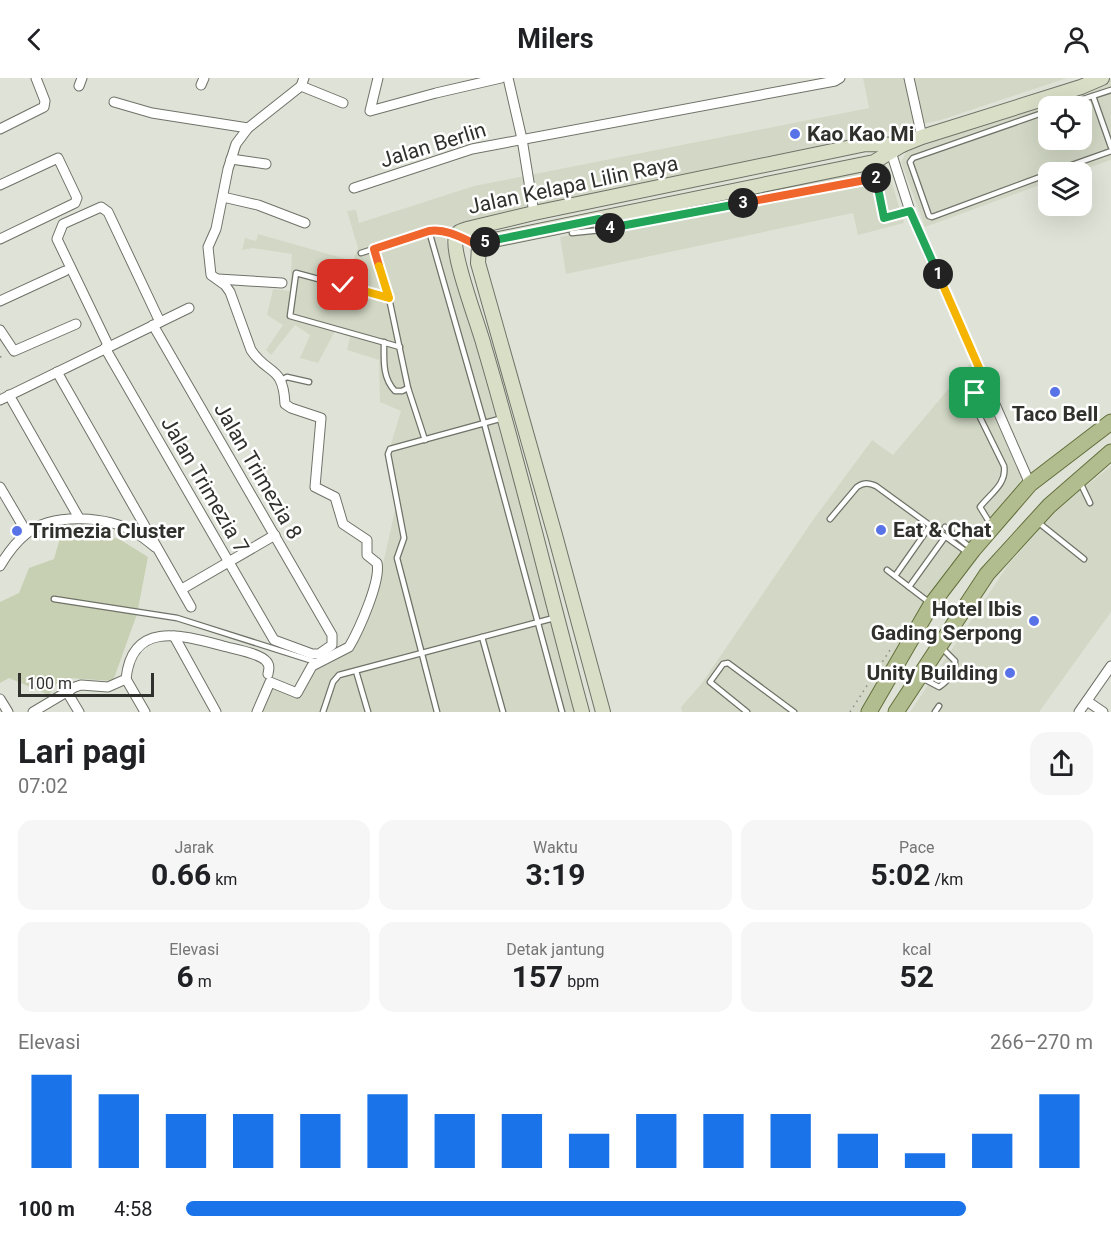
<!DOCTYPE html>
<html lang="id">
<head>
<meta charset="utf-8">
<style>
  body { margin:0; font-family:Roboto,sans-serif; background:#f6f6f6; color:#202124; height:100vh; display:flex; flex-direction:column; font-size:22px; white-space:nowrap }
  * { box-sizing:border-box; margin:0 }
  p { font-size:20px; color:#757577 }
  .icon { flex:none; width:33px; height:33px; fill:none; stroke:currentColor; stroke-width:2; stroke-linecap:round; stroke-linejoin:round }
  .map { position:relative; height:634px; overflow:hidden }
  .details { display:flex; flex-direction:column; background:#fff; flex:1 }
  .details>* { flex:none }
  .controls { position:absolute; left:1038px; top:18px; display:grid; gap:12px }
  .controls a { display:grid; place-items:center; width:54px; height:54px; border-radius:12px; background:#fff; box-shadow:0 6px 24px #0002; font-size:30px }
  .scale { position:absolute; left:18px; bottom:15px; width:136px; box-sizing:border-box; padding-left:6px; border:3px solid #30312c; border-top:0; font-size:16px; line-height:21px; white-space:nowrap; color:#30312c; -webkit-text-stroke:4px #fff; paint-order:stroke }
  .pin { position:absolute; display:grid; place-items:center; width:51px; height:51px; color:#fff; margin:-26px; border-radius:12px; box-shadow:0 3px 9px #0006 }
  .km { position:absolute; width:30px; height:30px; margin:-15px; border-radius:50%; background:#222; color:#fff; font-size:16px; line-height:30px; text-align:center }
  .round { display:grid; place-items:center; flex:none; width:63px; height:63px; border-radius:18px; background:#f6f6f6 }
  .head { display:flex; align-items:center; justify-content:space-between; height:102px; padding:0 18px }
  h1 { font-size:33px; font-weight:700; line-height:45px }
  .figures { display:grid; grid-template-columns:repeat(3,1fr); gap:9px; height:102px; padding:6px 18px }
  .figures div { display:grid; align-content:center; border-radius:15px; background:#f6f6f6; text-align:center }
  .figures b { font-size:30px; font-weight:700 }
  .figures small { font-size:16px; font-weight:400 }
  .figures p { font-size:16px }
  .chart { height:168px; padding:12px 18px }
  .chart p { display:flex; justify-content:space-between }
  .chart svg { width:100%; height:108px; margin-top:6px; stroke:#1a73e8; stroke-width:6 }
  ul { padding:0 18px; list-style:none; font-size:20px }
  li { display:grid; grid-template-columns:96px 72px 1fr; align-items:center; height:45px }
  li i { height:15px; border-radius:8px; background:#1a73e8 }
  header { display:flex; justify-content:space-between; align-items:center; height:78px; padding:0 18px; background:#fff; font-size:27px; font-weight:700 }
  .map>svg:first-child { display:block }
</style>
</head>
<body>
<header><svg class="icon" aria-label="back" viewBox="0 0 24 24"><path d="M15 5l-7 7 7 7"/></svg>Milers<svg class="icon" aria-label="person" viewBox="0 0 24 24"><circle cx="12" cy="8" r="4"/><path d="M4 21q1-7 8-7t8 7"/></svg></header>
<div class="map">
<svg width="1111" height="634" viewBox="0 0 1111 634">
  <rect width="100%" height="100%" fill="#dfe3d7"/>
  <g fill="#d2d8c5" fill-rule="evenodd">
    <path d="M863 0H1067L941 42 544 129 444 155 554 545 576 634H260L272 606 300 618 313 589 347 571 378 508 398 419 387 379 401 333 380 324 379 282 347 272 350 259 335 253 318 285 300 280 310 257 295 247 271 277 266 272 283 247 267 237 273 211 290 213 292 176 253 170 242 172 245 160 256 163 258 156 353 183 358 170 347 133 356 132 359 145 474 108 869 30Z"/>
    <path d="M1111 1V82L1075 94H1048V104L925 149 901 84 906 74ZM1048 28H1082V62H1048Z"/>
    <path d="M886 86 904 145 858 157 853 135 566 196 560 159Z"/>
    <path d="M972 283 1021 399 1018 412 865 634H682L681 629 702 605 813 442 872 362 893 377Z"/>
    <path d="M1111 388V534L1039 634H910L1008 487 1059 430Z"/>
  </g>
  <path fill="#c7d0b2" d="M62 453 90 455 119 461 148 479 137 536 113 603 69 600 57 605 49 617 9 600 0 605V524L19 515 29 490 54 481Z"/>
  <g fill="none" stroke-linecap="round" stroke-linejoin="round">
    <defs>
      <g id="lane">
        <path d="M1093 18 1111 69"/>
        <path d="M1062 28 1111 12"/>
        <path d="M1048 33 913 80 910 84 929 138 932 139 1048 96"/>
        <path d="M1052 94 1111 73"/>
        <path d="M429 153 484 345 562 634"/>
        <path d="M572 155 601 152 875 99 884 140 909 133"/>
        <path d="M374 171 389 220 408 310 425 362"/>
        <path d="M361 175 429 153 436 152 456 158"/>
        <path d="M389 220 296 195 290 238 400 269"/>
        <path d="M384 264C384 281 382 300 395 313H402L408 310"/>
        <path d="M281 302 287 299 309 304"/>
        <path d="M986 308 970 319 1004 388C1007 406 990 416 980 429L991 447"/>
        <path d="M1080 404 1090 425"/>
        <path d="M830 441 857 409C864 404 869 405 876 408L968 475"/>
        <path d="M1039 445 1084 481"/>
        <path d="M945 449 971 470"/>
        <path d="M887 492 930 525"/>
        <path d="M895 498 930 448"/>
        <path d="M909 509 945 459"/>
        <path d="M54 521 177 540 316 584"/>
        <path d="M482 559 503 634"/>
        <path d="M356 593 368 634"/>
        <path d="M922 600 939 609C948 603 956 593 955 583L942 570"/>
        <path d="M323 634 333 604 339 597 554 540"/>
        <path d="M437 634 397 480 404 460 388 376 390 371 503 340"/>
        <path d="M747 634 710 604 723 586 728 585 794 634"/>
        <path d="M935 634 939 628"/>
      </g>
      <g id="street">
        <path d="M378 0 370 33 436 15 501 0"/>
        <path d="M508 0 522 61 534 135"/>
        <path d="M909 0 922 59"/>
        <path d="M201 7 204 0"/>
        <path d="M79 8 82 0"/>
        <path d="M301 8 343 25"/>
        <path d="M114 24 152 35 248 50"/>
        <path d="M0 51 44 29 45 23 36 0"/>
        <path d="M890 71 910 133 1030 406"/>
        <path d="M231 81 266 86"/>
        <path d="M0 107 58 80 77 120 75 125 0 161"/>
        <path d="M354 110 472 71 835 3 840 0"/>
        <path d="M223 119 258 127 305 145"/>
        <path d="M218 201 282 205"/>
        <path d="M0 223 65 193"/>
        <path d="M0 252 14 273 76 246"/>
        <path d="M109 269 57 161 63 146 101 129 108 134 160 244"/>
        <path d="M105 270 274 562 312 576H319L332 567V557L153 247"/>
        <path d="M57 294 191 529"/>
        <path d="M9 317 79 440"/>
        <path d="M0 322 189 230"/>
        <path d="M0 409 27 455"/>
        <path d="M0 488C7 476 16 464 26 456 53 434 108 438 136 455 143 459 149 464 155 469"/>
        <path d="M182 511 275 457"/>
        <path d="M174 558 216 634"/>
        <path d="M126 601 145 634"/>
        <path d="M67 614 79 634"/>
        <path d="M0 621 8 634"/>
        <path d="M1087 623 1103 634"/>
        <path d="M33 634 75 609 81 607 108 609 126 601C132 542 182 557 223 568 234 571 259 575 266 583 270 587 269 591 268 596"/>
        <path d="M257 634 270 604 297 615 312 588 349 569C359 552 381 503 377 485L367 477V462L343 446 335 419 315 409 321 340 291 330 285 326C283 286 268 298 251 272L230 214 225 207 211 197 208 169 216 151 228 91 236 66 248 50 301 8 304 0"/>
        <path d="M1079 634 1111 588"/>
      </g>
      <g id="secondary">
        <path d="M582 634C549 512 520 389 484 268 479 248 450 174 456 158 458 153 462 153 467 151L534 135 866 66 902 67"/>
        <path d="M603 634 555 457 478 185 479 168 484 164 874 84 902 67 922 59 1081 9 1102 0"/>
      </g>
      <g id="primary">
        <path d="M869 634 931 527 973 472 1030 406 1111 344"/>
        <path d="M896 634 987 496 1049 428 1111 374"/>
      </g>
    </defs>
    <use href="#lane" stroke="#6f7268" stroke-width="7"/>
    <use href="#street" stroke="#6f7268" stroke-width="11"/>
    <use href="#secondary" stroke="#6f7268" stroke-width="16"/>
    <use href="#primary" stroke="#636f3c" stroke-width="17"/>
    <g stroke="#888b82" stroke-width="1.5" stroke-dasharray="1.5 4.5" stroke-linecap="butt">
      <path d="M0 279 5 277"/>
      <path d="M850 634 890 572"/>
    </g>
    <use href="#lane" stroke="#fff" stroke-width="4.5"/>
    <use href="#street" stroke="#fff" stroke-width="9"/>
    <use href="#secondary" stroke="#d9dec7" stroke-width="14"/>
    <use href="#primary" stroke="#b2bd8f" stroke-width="15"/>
  </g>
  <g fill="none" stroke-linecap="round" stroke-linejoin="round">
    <defs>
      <path id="split-1" d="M938 196 987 308 975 315"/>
      <path id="split-2" d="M876 100 884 140 910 133 938 196"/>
      <path id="split-3" d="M743 125 876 100"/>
      <path id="split-4" d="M610 150 743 125"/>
      <path id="split-5" d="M485 164 599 141 601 152 610 150"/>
      <path id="split-6" d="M379 188 374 171 429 153C446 150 464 161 479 168L485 164"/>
      <path id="split-7" d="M343 207 389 220 379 188"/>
    </defs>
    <use href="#split-1" stroke="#fff" stroke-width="12"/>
    <use href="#split-2" stroke="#fff" stroke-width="12"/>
    <use href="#split-3" stroke="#fff" stroke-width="12"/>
    <use href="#split-4" stroke="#fff" stroke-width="12"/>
    <use href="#split-5" stroke="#fff" stroke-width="12"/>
    <use href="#split-6" stroke="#fff" stroke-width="12"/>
    <use href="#split-7" stroke="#fff" stroke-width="12"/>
    <use href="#split-1" stroke="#f5b400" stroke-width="8"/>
    <use href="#split-2" stroke="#22a559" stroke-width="8"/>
    <use href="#split-3" stroke="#f0652b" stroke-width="8"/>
    <use href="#split-4" stroke="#22a559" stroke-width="8"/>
    <use href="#split-5" stroke="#22a559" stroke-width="8"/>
    <use href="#split-6" stroke="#f0652b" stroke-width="8"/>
    <use href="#split-7" stroke="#f5b400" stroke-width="8"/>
  </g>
  <g fill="#5872e8" stroke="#fff" stroke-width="2">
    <circle cx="795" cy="56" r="6"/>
    <circle cx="1055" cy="314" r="6"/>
    <circle cx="881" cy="452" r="6"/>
    <circle cx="17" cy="453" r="6"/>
    <circle cx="1034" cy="543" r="6"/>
    <circle cx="1010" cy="595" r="6"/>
  </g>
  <g text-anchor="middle" stroke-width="5" stroke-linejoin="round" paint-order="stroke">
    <g font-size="21" font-weight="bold" fill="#30312c" stroke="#fff" text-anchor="start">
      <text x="807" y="63">Kao Kao Mi</text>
      <text x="1055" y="343" text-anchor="middle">Taco Bell</text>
      <text x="893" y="459">Eat &amp; Chat</text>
      <text x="29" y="460">Trimezia Cluster</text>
      <text x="1022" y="538" text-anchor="end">Hotel Ibis<tspan x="1022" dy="24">Gading Serpong</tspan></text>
      <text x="998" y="602" text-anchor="end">Unity Building</text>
    </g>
    <g font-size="21" fill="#30312c" stroke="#fff">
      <text transform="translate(433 67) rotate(-17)" y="7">Jalan Berlin</text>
      <text transform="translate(573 107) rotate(-12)" y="7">Jalan Kelapa Lilin Raya</text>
      <text transform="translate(258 393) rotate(60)" y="7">Jalan Trimezia 8</text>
      <text transform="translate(205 407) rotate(60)" y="7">Jalan Trimezia 7</text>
    </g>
  </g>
</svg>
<div class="controls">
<a><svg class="icon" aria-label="locate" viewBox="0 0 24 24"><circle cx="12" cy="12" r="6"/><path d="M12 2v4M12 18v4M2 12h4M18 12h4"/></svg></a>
<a><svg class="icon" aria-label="layers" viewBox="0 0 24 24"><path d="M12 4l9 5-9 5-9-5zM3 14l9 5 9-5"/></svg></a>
</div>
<div class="scale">100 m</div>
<div class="pin" style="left:975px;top:315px;background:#1e9e55"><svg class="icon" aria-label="arrive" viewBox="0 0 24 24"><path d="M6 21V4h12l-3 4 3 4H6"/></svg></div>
<div class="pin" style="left:343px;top:207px;background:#d93025"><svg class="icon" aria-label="check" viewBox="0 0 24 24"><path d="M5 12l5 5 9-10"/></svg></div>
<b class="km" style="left:938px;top:196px">1</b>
<b class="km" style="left:876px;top:100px">2</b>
<b class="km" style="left:743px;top:125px">3</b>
<b class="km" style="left:610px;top:150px">4</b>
<b class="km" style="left:485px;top:164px">5</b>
</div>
<section class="details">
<div class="head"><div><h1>Lari pagi</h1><p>07:02</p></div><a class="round"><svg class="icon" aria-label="share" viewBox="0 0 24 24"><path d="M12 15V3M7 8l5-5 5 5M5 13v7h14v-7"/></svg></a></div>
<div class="figures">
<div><p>Jarak</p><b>0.66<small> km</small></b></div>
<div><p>Waktu</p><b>3:19</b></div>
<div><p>Pace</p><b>5:02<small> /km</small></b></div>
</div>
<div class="figures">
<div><p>Elevasi</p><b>6<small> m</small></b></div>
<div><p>Detak jantung</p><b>157<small> bpm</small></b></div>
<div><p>kcal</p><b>52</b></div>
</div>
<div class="chart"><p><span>Elevasi</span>266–270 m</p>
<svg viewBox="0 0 160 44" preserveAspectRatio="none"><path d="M5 44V6M15 44V14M25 44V22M35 44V22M45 44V22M55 44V14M65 44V22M75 44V22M85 44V30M95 44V22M105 44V22M115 44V22M125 44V30M135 44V38M145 44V30M155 44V14"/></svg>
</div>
<ul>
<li><b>100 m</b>4:58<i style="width:86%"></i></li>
</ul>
</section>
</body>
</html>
